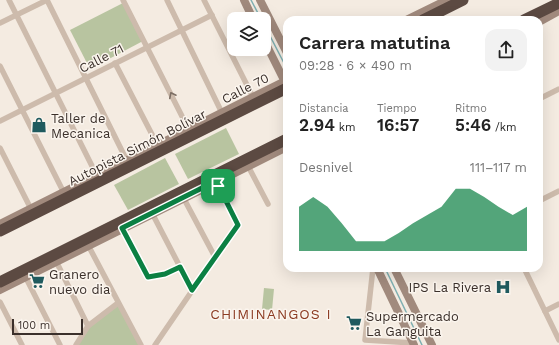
<!DOCTYPE html>
<html lang="es">
<head>
<meta charset="utf-8">
<style>
  body { margin:0; font-family:"Work Sans",sans-serif; background:#f2f2f2; color:#222; height:100vh; display:flex; flex-direction:column; font-size:15px; white-space:nowrap }
  * { box-sizing:border-box; margin:0 }
  p { font-size:13px; color:#767676 }
  .icon { flex:none; width:22px; height:22px; fill:none; stroke:currentColor; stroke-width:2; stroke-linecap:round; stroke-linejoin:round }
  .map { position:relative; flex:1; overflow:hidden }
  .drawer { position:absolute; left:283px; top:16px; width:260px; height:256px; display:flex; flex-direction:column; background:#fff; border-radius:12px; box-shadow:0 4px 16px #0002 }
  .drawer>* { flex:none }
  .buttons { position:absolute; left:227px; top:12px; display:grid; gap:8px }
  .buttons a { display:grid; place-items:center; width:44px; height:44px; border-radius:8px; background:#fff; box-shadow:0 4px 16px #0002; font-size:20px }
  .scale { position:absolute; left:12px; bottom:10px; width:71px; box-sizing:border-box; padding-left:4px; border:2px solid #3b302b; border-top:0; font-size:11px; line-height:14px; white-space:nowrap; color:#3b302b; -webkit-text-stroke:3px #fbf5ee; paint-order:stroke }
  .pin { position:absolute; display:grid; place-items:center; width:34px; height:34px; color:#fff; margin:-17px; border-radius:8px; box-shadow:0 2px 6px #0006 }
  .round { display:grid; place-items:center; flex:none; width:42px; height:42px; border-radius:12px; background:#f2f2f2 }
  .head { display:flex; align-items:center; justify-content:space-between; height:68px; padding:0 16px }
  h1 { font-size:18px; font-weight:600; line-height:30px }
  .metrics { display:grid; grid-template-columns:repeat(3,1fr); gap:6px; height:68px; padding:4px 16px }
  .metrics div { display:grid; align-content:center }
  .metrics b { font-size:17px; font-weight:600 }
  .metrics small { font-size:11px; font-weight:400 }
  .metrics p { font-size:11px }
  .chart { height:112px; padding:8px 16px }
  .chart p { display:flex; justify-content:space-between }
  .chart svg { width:100%; height:72px; margin-top:4px; fill:#0b8043; opacity:.7 }
  .map>svg:first-child { display:block }
</style>
</head>
<body>
<div class="map">
<svg width="559" height="345" viewBox="0 0 559 345">
  <rect width="100%" height="100%" fill="#f4ebe1"/>
  <g fill="#b8c4a0">
    <path d="M123 3 143 41 90 69 70 30Z"/>
    <path d="M226 128 239 154 188 179 175 154Z"/>
    <path d="M165 158 179 184 128 210 114 185Z"/>
    <path d="M264 288 274 289 272 310 262 309Z"/>
    <path d="M118 303 141 345H76L88 326Z"/>
  </g>
  <g fill="none" stroke-linecap="round" stroke-linejoin="round">
    <g stroke="#7fb0b2" stroke-width="1.5">
      <path d="M251 0 261 19"/>
      <path d="M268 32 286 67"/>
      <path d="M385 268 422 345"/>
    </g>
    <g stroke="#cdbbac" stroke-width="5.5">
      <path d="M9 0 97 176"/>
      <path d="M47 0 127 161"/>
      <path d="M123 0 189 130"/>
      <path d="M167 0 222 113"/>
      <path d="M204 0 253 97"/>
      <path d="M0 23 47 0"/>
      <path d="M115 63 158 146"/>
      <path d="M0 66 64 193"/>
      <path d="M539 99 559 89"/>
      <path d="M0 121 212 15"/>
      <path d="M0 148 31 209"/>
      <path d="M248 166 268 204"/>
      <path d="M183 197 215 257"/>
      <path d="M539 201 559 191"/>
      <path d="M152 213 192 290"/>
      <path d="M122 228 148 277 165 274 180 267"/>
      <path d="M88 245 141 345"/>
      <path d="M56 261 88 326"/>
      <path d="M373 268 365 340 413 343"/>
      <path d="M524 268 559 340"/>
      <path d="M25 276 60 345"/>
      <path d="M0 302 22 345"/>
      <path d="M545 311 559 304"/>
      <path d="M76 345 88 326 118 303"/>
      <path d="M155 345 237 225 216 181"/>
    </g>
    <g stroke="#a18a7d" stroke-width="8">
      <path d="M244 0 253 19"/>
      <path d="M260 0 287 53"/>
      <path d="M406 20 447 0"/>
      <path d="M539 22 559 11"/>
      <path d="M264 40 287 86"/>
      <path d="M0 224 287 80"/>
      <path d="M377 268 414 345"/>
      <path d="M394 268 432 345"/>
      <path d="M0 290 287 147"/>
    </g>
    <g stroke="#5c4a42" stroke-width="11">
      <path d="M423 20 463 0"/>
      <path d="M524 20 559 3"/>
      <path d="M0 231 287 88"/>
      <path d="M0 282 287 139"/>
    </g>
  </g>
  <defs><path id="oneway-chevron" d="M-2-3.5L2.5 0L-2 3.5" fill="none" stroke-width="1.6" stroke-linecap="round" stroke-linejoin="round"/></defs>
  <use stroke="#7d6f65" href="#oneway-chevron" transform="translate(172 95) rotate(-117)"/>
  <g fill="none" stroke-linecap="round" stroke-linejoin="round">
    <defs>
      <path id="route" d="M216 181 238 225 192 290 180 267 165 274 148 277 122 228Z"/>
    </defs>
    <use href="#route" stroke="#fff" stroke-width="8"/>
    <use href="#route" stroke="#0b8043" stroke-width="5"/>
  </g>
  <defs>
    <symbol id="shop-bare" viewBox="-9 -9 18 18"><path d="M-5-2.5h2.3a2.7 3.5 0 0 1 5.4 0H5L5.5 6h-11ZM-1.5-2.5h3a1.5 2.3 0 0 0-3 0Z" fill="#1f5a5e" stroke="#fbf5ee" stroke-width="2.5" paint-order="stroke"/></symbol>
    <symbol id="supermarket-bare" viewBox="-9 -9 18 18"><path d="M-6-5.5h2.5l.6 2H6L4.5 2H-2.5L-4.4-4H-6ZM-1.5 3.2a1.3 1.3 0 1 0 .1 0ZM3 3.2a1.3 1.3 0 1 0 .1 0Z" fill="#1f5a5e" stroke="#fbf5ee" stroke-width="2.5" paint-order="stroke"/></symbol>
    <symbol id="hospital-bare" viewBox="-9 -9 18 18"><path d="M-5-5h3v3.5h4V-5h3V5h-3V1.5h-4V5h-3Z" fill="#1f5a5e" stroke="#fbf5ee" stroke-width="2.5" paint-order="stroke"/></symbol>
  </defs>
  <g fill-rule="evenodd">
    <use href="#shop-bare" x="28" y="114" width="22" height="22"/>
    <use href="#supermarket-bare" x="26" y="270" width="22" height="22"/>
    <use href="#hospital-bare" x="492" y="276" width="22" height="22"/>
    <use href="#supermarket-bare" x="343" y="312" width="22" height="22"/>
  </g>
  <g text-anchor="middle" stroke-width="3" stroke-linejoin="round" paint-order="stroke">
    <g font-size="13" fill="#3b302b" stroke="#fbf5ee">
      <text transform="translate(101 58) rotate(-27)" y="5">Calle 71</text>
      <text transform="translate(245 88) rotate(-27)" y="5">Calle 70</text>
      <text transform="translate(137 147) rotate(-27)" y="5">Autopista Simón Bolívar</text>
    </g>
    <g font-size="13" fill="#3b302b" stroke="#fbf5ee" text-anchor="start">
      <text x="51" y="123">Taller de<tspan x="51" dy="15">Mecanica</tspan></text>
      <text x="49" y="279">Granero<tspan x="49" dy="15">nuevo dia</tspan></text>
      <text x="491" y="292" text-anchor="end">IPS La Rivera</text>
      <text x="366" y="321">Supermercado<tspan x="366" dy="15">La Ganguita</tspan></text>
    </g>
    <g font-size="14" letter-spacing="1" fill="#8c3b22" stroke="#fbf5ee">
      <text x="271" y="319">CHIMINANGOS I</text>
    </g>
  </g>
</svg>
<div class="buttons">
<a><svg class="icon" aria-label="layers" viewBox="0 0 24 24"><path d="M12 4l9 5-9 5-9-5zM3 14l9 5 9-5"/></svg></a>
</div>
<div class="scale">100 m</div>
<div class="pin" style="left:218px;top:186px;background:#1e9e55"><svg class="icon" aria-label="arrive" viewBox="0 0 24 24"><path d="M6 21V4h12l-3 4 3 4H6"/></svg></div>
<section class="drawer">
<div class="head"><div><h1>Carrera matutina</h1><p>09:28 · 6 × 490 m</p></div><a class="round"><svg class="icon" aria-label="share" viewBox="0 0 24 24"><path d="M12 15V3M7 8l5-5 5 5M5 13v7h14v-7"/></svg></a></div>
<div class="metrics">
<div><p>Distancia</p><b>2.94<small> km</small></b></div>
<div><p>Tiempo</p><b>16:57</b></div>
<div><p>Ritmo</p><b>5:46<small> /km</small></b></div>
</div>
<div class="chart"><p><span>Desnivel</span>111–117 m</p>
<svg viewBox="0 0 160 44" preserveAspectRatio="none"><path d="M0 44V17L10 11L20 17L30 27L40 38L50 38L60 38L70 33L80 27L90 22L100 17L110 6L120 6L130 11L140 17L150 22L160 17V44z"/></svg>
</div>
</section>
</div>
</body>
</html>
